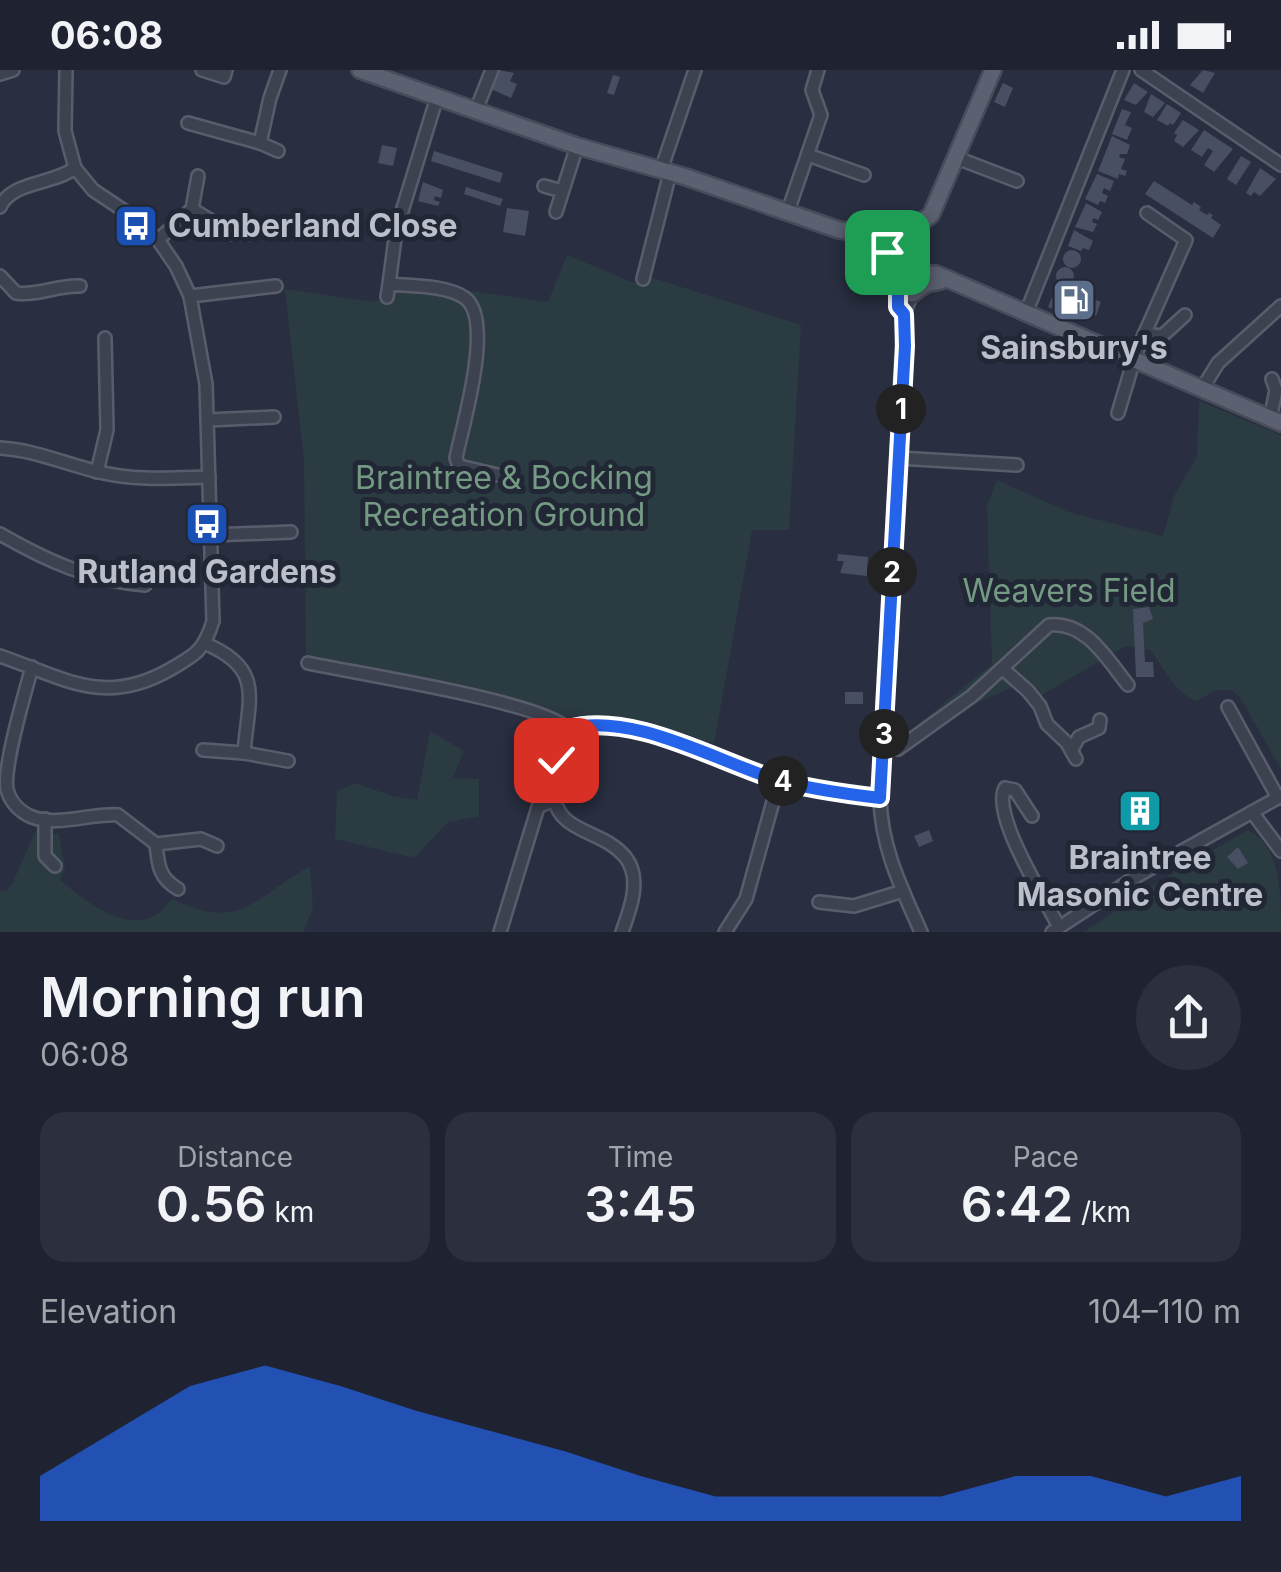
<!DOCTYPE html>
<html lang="en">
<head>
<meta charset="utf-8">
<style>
  body { margin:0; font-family:Inter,sans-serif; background:#2c2f3d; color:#f1f3f6; height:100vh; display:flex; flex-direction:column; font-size:38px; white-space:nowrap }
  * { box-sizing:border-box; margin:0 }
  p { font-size:32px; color:#a1a4ab }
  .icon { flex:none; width:55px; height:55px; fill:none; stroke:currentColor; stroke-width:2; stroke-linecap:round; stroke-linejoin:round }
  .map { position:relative; height:862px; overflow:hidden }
  .panel { display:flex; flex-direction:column; background:#1f2331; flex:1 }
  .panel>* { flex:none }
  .pin { position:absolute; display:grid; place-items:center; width:85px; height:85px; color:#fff; margin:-42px; border-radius:20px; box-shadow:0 5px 15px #0006 }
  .km { position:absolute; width:50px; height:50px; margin:-25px; border-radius:50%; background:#222; color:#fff; font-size:28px; line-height:50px; text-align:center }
  .round { display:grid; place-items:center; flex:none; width:105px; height:105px; border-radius:52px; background:#2c2f3d }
  .head { display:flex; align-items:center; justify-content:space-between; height:170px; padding:0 40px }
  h1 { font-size:55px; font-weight:600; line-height:75px }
  .metrics { display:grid; grid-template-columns:repeat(3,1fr); gap:15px; height:170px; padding:10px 40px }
  .metrics div { display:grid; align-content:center; border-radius:25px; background:#2c2f3d; text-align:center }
  .metrics b { font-size:50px; font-weight:600 }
  .metrics small { font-size:28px; font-weight:400 }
  .metrics p { font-size:28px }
  .chart { height:280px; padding:20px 40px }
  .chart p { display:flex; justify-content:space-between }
  .chart svg { width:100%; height:180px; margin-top:10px; fill:#2563eb; opacity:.7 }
  .status { display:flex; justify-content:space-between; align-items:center; height:70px; padding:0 50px; background:#1f2331; direction:ltr }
  .status svg { height:28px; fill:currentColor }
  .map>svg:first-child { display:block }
</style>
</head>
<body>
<div class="status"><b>06:08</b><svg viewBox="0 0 49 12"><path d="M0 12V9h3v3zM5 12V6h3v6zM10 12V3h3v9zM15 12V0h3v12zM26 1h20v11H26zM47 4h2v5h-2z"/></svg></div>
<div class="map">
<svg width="1281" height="862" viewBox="0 0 1281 862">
  <rect width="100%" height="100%" fill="#292f41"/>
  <g fill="#2b3b42">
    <path d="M567 185 634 213 650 207 801 255 789 460H752L714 674C667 659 620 640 570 648L306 584 304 391 285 219 374 232 380 229 393 210 548 232Z"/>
    <path d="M1199 331 1281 365V699L1240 627 1231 620H1217L1197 631C1173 622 1165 599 1150 580L1126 576 1038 627 1027 611 976 633 913 676 894 683 893 675 992 594 987 435 997 410 1068 442 1163 466 1174 426 1197 387Z"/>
    <path d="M430 661 464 681 453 708 479 709V746L448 752 414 788 335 769 337 721 355 713 392 726 417 730Z"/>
    <path d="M36 760 59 765 65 799 60 810C83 829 122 862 154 846 160 843 166 835 172 829 240 862 253 829 310 796L313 838 303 862H0V821H6L13 812Z"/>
    <path d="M1248 760C1281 776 1281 824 1281 862H1084L1168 806Z"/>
  </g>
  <g fill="#494f63">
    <path d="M499 0 514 3 510 11 517 14 511 28 491 19Z"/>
    <path d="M1203 0 1215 3 1203 23 1190 15Z"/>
    <path d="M613 5 620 7 614 25 607 23Z"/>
    <path d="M1003 13 1013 18 1005 37 994 32Z"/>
    <path d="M1134 13 1148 22 1136 35 1124 30Z"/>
    <path d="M1151 24 1165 33 1153 47 1144 42Z"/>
    <path d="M1167 34 1181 43 1173 55 1170 53 1168 56 1157 50Z"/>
    <path d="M1122 39 1131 42 1125 55 1132 58 1127 70 1112 64Z"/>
    <path d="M1183 50 1199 60 1183 77 1174 71 1177 65 1174 63Z"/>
    <path d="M1204 60 1233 79 1214 102 1204 95 1213 81 1208 78 1202 87 1191 80Z"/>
    <path d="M1112 66 1130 75 1127 84H1120L1119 87 1125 89 1121 99 1127 101 1125 106 1119 104 1118 109 1098 101Z"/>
    <path d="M382 75 397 78 393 96 378 93Z"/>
    <path d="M434 81 503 103 500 113 431 91Z"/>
    <path d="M1241 86 1251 92 1236 115 1227 109Z"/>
    <path d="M1260 98 1276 109 1260 126 1254 122 1251 126 1246 123Z"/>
    <path d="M1097 104 1114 111 1110 121 1104 118 1102 123 1108 126 1105 133 1100 131 1098 135 1085 129Z"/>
    <path d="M1154 111 1192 135 1194 132 1201 137 1199 140 1207 145 1209 143 1213 145 1211 148 1221 155 1213 168 1145 124Z"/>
    <path d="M423 112 443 120 441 128 435 126 434 130 440 132 438 136 418 131Z"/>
    <path d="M466 117 503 129 500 136 464 124Z"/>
    <path d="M1086 133 1102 142 1098 150 1093 148 1092 152 1097 154 1093 162 1075 157Z"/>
    <path d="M507 138 529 141 525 166 503 162Z"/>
    <path d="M1074 160 1093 171 1089 180 1083 178 1081 181 1068 176Z"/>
    <circle cx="1072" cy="189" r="9"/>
    <circle cx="1065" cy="206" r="9"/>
    <path d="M1057 216 1101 232 1096 246 1091 242 1076 248 1048 237Z"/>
    <path d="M838 484 868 487 867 506 840 503 844 491H837Z"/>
    <path d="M1149 537 1153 549 1143 553 1145 592H1153L1154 607H1136L1133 539Z"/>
    <rect x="845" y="622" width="18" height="12"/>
    <path d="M1147 728 1154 741 1132 753 1125 741Z"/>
    <path d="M929 760 933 771 919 777 914 766Z"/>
    <path d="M1238 777 1248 793 1238 799 1227 787Z"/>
  </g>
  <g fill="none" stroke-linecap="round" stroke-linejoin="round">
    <defs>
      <g id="minor">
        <path d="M202 0 224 7 226 0"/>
        <path d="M1141 0 1281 95"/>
        <path d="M0 4 13 0"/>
        <path d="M476 40 492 0"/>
        <path d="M188 53 260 73 270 28 280 0"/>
        <path d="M260 73 278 81"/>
        <path d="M808 85 864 105"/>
        <path d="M957 88 1017 111"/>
        <path d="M661 100 695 0"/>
        <path d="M544 116 562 121"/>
        <path d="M0 137C12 111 52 115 75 98"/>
        <path d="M192 139 233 164H250"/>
        <path d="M788 141 821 45 812 20 818 0"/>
        <path d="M556 142 577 76"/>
        <path d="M158 170 192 139 198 106"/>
        <path d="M0 206 16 223C38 226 57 215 80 216"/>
        <path d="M643 209 670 103"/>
        <path d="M389 214 396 161 437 27"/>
        <path d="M912 224 904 244 880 728C881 777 901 817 921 862"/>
        <path d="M190 226 276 216"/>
        <path d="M387 227 389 214C411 216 447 215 465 228 495 250 462 357 456 388L459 396 502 406"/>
        <path d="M1026 243 1123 0"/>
        <path d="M1144 264 1162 266 1185 245"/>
        <path d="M1202 319 1218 293 1281 236"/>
        <path d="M1118 343 1136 283 1186 170 1147 143"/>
        <path d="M1270 349 1276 320 1272 309"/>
        <path d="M208 350 274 347"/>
        <path d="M0 378C35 380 65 394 99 402 136 411 172 408 209 407"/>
        <path d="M898 388 1017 395"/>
        <path d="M97 402 107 360 105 268"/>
        <path d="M0 464C47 491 91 511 145 515"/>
        <path d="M212 465 291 462"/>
        <path d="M206 574C265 599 248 629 244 683L288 691"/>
        <path d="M0 586C64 608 104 637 169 600 195 585 204 581 213 551L206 314 190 226 176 196 158 170 135 148 93 120 75 98 65 61 66 0"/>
        <path d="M308 593C358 604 539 631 568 659"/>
        <path d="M32 597C25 623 3 696 7 719 10 732 20 742 32 747 57 757 91 743 118 745L156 774"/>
        <path d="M1003 599 1028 621 1040 636 1047 654 1067 673 1076 689"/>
        <path d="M1228 637 1278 728"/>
        <path d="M568 659C630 641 716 690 774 709 807 719 846 725 880 728"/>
        <path d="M568 659C558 677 553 696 553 718 554 766 602 757 626 788 642 809 630 840 622 862"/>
        <path d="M883 677 898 679 972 626 1049 555C1086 551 1107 589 1128 615"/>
        <path d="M1072 679 1079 667 1099 658 1100 650"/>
        <path d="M203 680 244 683"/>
        <path d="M1252 742 1281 781"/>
        <path d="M1032 746 1015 720 1005 718C991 745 1045 829 1059 857"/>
        <path d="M45 749V786L55 796"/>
        <path d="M156 774 201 769 217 776"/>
        <path d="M156 774C158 795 159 808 178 819"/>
        <path d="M819 832 854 836 903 821"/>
        <path d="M500 862 538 737 554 730"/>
        <path d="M725 862 746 829 779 710"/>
        <path d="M1052 862 1137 806 1281 726"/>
      </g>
      <g id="major">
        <path d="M360 0 577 76 686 107 839 160 891 167 905 163 931 145 993 0"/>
        <path d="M891 167C882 183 892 204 900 220L912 224 926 214 941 211"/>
        <path d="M890 187 905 190 913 184 915 173 905 163"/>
        <path d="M922 204H936L1281 353"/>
      </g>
    </defs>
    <use href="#minor" stroke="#595d6b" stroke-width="16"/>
    <use href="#major" stroke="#474b5a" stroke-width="20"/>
    <use href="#minor" stroke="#3d4251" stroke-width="11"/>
    <use href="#major" stroke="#5c6171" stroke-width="15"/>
  </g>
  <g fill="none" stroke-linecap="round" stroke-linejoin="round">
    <defs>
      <path id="route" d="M556 690 559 676 568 659C630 641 715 690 774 709 807 719 846 724 880 728L905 276 904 244 898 237V218L887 182"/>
    </defs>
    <use href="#route" stroke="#fff" stroke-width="20"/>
    <use href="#route" stroke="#2563eb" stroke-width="12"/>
  </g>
  <defs>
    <symbol id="bus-square" viewBox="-11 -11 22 22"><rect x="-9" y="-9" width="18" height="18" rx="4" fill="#1a4fb4" stroke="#222736"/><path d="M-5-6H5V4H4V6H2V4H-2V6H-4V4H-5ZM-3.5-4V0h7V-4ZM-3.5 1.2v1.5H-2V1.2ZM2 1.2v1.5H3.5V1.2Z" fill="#fff"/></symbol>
    <symbol id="fuel-square" viewBox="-11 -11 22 22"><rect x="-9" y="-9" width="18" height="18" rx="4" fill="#5c6f8a" stroke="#222736"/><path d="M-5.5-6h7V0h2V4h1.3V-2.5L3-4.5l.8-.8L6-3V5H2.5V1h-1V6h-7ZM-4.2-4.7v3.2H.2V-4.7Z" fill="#fff"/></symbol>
    <symbol id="building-square" viewBox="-11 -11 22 22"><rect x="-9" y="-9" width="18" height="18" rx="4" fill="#0f9aa8" stroke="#222736"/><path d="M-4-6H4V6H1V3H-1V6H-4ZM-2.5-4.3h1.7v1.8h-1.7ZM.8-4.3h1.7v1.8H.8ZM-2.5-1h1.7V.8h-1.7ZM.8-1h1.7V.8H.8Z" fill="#fff"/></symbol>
  </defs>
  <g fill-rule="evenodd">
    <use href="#bus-square" x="111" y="131" width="50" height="50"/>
    <use href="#fuel-square" x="1049" y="205" width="50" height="50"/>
    <use href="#bus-square" x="182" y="429" width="50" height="50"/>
    <use href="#building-square" x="1115" y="716" width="50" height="50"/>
  </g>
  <g text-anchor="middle" stroke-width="10" stroke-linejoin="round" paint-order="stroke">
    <g font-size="32" font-weight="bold" fill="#bbbecb" stroke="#222736">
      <text x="168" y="167" text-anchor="start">Cumberland Close</text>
      <text x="1074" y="289">Sainsbury's</text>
      <text x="207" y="513">Rutland Gardens</text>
      <text x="1140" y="799">Braintree<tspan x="1140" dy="37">Masonic Centre</tspan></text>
    </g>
    <g font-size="32" fill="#749a83" stroke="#222736">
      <text x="504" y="419">Braintree &amp; Bocking<tspan x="504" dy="37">Recreation Ground</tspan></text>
      <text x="1069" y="532">Weavers Field</text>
    </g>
  </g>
</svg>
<div class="pin" style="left:887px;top:182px;background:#1e9e55"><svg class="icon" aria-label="arrive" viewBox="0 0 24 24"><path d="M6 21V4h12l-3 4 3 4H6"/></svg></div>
<div class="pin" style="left:556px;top:690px;background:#d93025"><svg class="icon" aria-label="check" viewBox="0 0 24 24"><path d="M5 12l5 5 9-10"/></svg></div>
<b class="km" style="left:901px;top:339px">1</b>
<b class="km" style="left:892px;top:502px">2</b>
<b class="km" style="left:884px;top:664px">3</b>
<b class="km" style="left:783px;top:711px">4</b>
</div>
<section class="panel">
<div class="head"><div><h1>Morning run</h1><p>06:08</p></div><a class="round"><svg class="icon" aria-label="share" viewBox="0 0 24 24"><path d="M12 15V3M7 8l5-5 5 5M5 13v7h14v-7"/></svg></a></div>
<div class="metrics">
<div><p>Distance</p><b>0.56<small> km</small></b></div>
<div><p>Time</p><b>3:45</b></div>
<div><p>Pace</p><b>6:42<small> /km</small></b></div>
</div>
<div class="chart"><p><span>Elevation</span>104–110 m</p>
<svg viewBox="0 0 160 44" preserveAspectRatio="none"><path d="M0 44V33L10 22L20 11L30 6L40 11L50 17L60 22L70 27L80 33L90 38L100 38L110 38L120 38L130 33L140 33L150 38L160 33V44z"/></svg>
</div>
</section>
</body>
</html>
